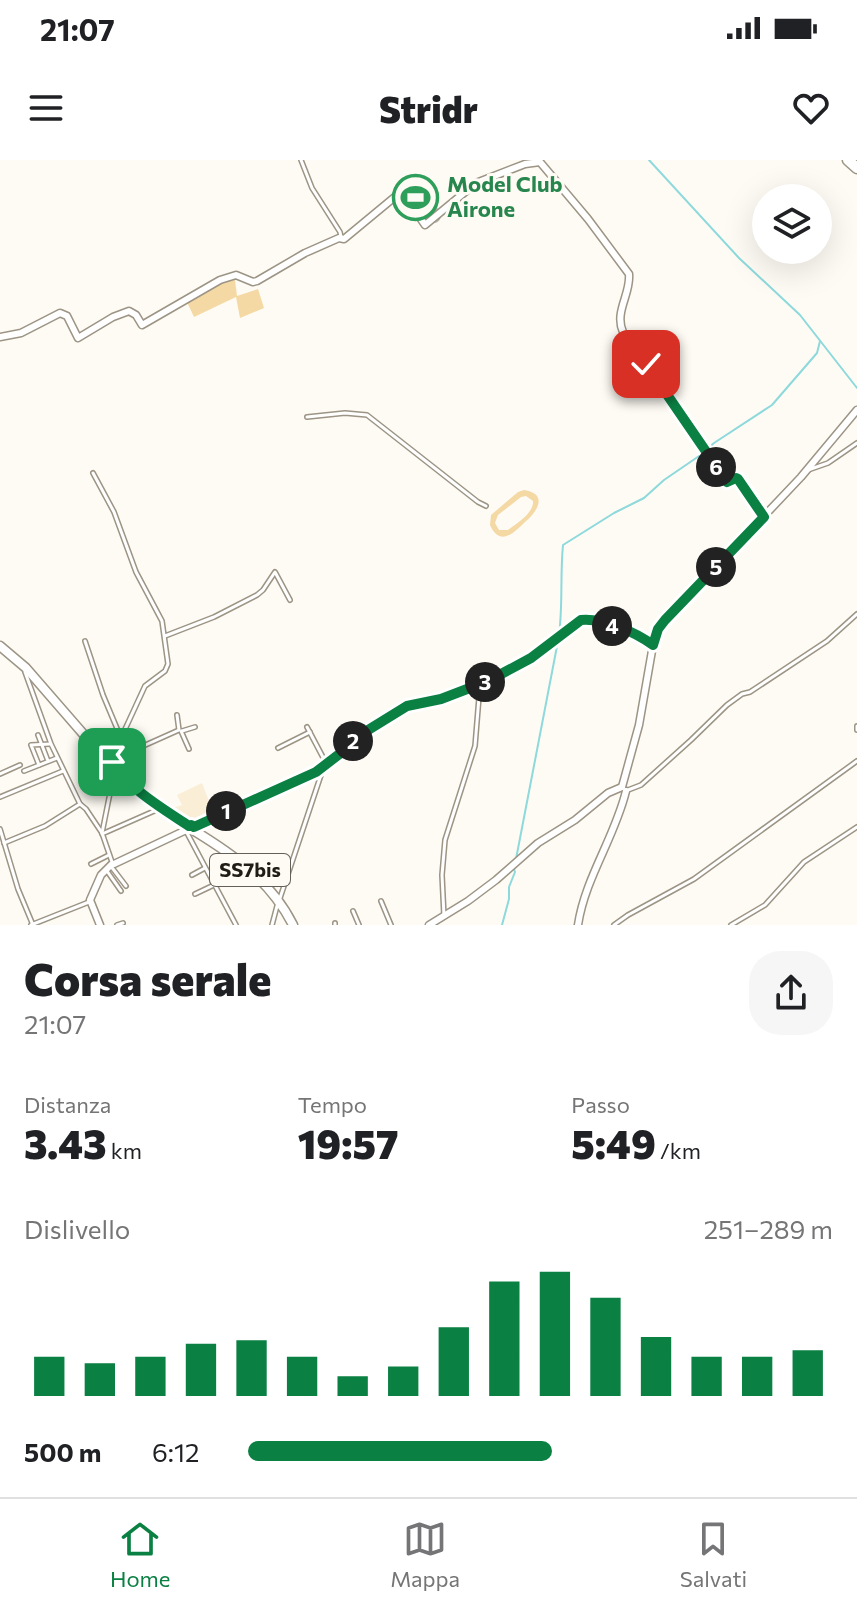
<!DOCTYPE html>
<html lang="it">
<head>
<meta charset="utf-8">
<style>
  body { margin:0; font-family:Commissioner,sans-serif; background:#f6f6f6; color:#202124; height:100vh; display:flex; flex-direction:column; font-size:30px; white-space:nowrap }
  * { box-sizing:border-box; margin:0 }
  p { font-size:26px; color:#757577 }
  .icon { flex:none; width:44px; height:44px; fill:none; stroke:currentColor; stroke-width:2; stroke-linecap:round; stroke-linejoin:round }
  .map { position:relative; height:765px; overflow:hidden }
  .panel { display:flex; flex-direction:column; background:#fff; flex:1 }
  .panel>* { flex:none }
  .fabs { position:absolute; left:752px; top:24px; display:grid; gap:16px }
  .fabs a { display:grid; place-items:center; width:80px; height:80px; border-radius:50%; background:#fff; box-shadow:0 8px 32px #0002; font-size:40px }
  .pin { position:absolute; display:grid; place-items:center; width:68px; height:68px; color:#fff; margin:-34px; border-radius:16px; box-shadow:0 4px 12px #0006 }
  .km { position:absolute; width:40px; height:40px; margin:-20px; border-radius:50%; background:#222; color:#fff; font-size:22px; line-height:40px; text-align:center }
  .round { display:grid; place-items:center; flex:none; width:84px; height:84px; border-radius:32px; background:#f6f6f6 }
  .head { display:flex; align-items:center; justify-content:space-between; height:136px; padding:0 24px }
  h1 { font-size:44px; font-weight:800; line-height:60px }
  .figures { display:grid; grid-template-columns:repeat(3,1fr); gap:12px; height:136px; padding:8px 24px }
  .figures div { display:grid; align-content:center }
  .figures b { font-size:40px; font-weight:800 }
  .figures small { font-size:22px; font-weight:400 }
  .figures p { font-size:22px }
  .chart { height:224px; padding:16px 24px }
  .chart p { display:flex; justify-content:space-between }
  .chart svg { width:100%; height:144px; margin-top:8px; stroke:#0b8043; stroke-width:6 }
  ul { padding:0 24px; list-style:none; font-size:26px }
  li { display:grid; grid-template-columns:128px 96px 1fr; align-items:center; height:60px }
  li i { height:20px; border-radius:10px; background:#0b8043 }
  .status { display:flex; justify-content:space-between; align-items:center; height:56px; padding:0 40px; background:#fff; direction:ltr }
  .status svg { height:22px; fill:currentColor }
  header { display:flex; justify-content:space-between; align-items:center; height:104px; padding:0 24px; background:#fff; font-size:36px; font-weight:800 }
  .tab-bar { display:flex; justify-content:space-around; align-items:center; height:112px; border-top:2px solid #e0e0e0; background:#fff; font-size:22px; color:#757577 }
  .tab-bar a { display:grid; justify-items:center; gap:4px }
  .tab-bar .current { color:#0b8043 }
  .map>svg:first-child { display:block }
</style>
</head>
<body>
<div class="status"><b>21:07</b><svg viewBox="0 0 49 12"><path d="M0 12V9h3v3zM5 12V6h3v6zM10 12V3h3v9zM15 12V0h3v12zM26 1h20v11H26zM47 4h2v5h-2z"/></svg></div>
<header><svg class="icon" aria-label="menu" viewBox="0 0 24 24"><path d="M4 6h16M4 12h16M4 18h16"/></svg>Stridr<svg class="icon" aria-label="heart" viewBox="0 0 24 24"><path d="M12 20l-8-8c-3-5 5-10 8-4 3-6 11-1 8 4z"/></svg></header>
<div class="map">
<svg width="857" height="765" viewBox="0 0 857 765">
  <rect width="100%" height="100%" fill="#fefbf4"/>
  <path fill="#fbeed7" d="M202 623 214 654 193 663 187 661 170 649 182 645 177 635Z"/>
  <g fill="#f5d9a4" fill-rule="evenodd">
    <path d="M236 116 242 118 235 120 237 136 258 129 264 148 240 158 236 137 194 157 186 140 212 126Z"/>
    <path d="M524 330C549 334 537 352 525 362 514 373 500 387 490 365L491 355 518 332ZM526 336 533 341C534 353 517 363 508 370H499L495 363 498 355 521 337Z"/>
  </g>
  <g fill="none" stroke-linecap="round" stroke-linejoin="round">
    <g stroke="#8dd9dc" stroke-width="2">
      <path d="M649 0 739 98 800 155 857 228"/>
      <path d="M707 289 714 283 772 245 817 193 820 181"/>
      <path d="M559 475C563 445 560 415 563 385L614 353 644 338 664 320 702 294"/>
      <path d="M516 699 558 481"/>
      <path d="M502 765 509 739V727L515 712 514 709"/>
    </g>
    <path stroke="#bebcb4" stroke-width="14" d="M414 24 434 56"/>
    <defs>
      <g id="street">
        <path d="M301 0 312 28 340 72 341 77"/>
        <path d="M307 257 345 253 367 255 478 342 486 346"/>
        <path d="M808 310 828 303 857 283"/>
        <path d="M93 313 114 352 136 412 162 461 168 504 165 511 145 526 121 578 114 605"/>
        <path d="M165 476 214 457 257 435 263 430 275 412 290 440"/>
        <path d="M85 481 103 535 121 578"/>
        <path d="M25 512 51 584 80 644"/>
        <path d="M857 566V570"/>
        <path d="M307 567 326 603"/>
        <path d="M181 571 189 589"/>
        <path d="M182 571 195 567"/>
        <path d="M38 575 48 601"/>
        <path d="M278 588 310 572"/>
        <path d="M118 593 141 587 179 570 177 555"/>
        <path d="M39 605 31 585 50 584"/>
        <path d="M24 611 57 598"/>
        <path d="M0 614 20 605"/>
        <path d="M628 630 641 625 691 580 727 545 742 534 750 532 827 481 857 454"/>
        <path d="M0 637 63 611"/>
        <path d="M0 669 18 729 33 765"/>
        <path d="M186 671 236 765"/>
        <path d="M102 674 161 648"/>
        <path d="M4 683 45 666 80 644 86 649 102 673"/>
        <path d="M112 702 102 673 114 613"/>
        <path d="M91 704 109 695"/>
        <path d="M110 705 126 726"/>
        <path d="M107 711 121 731"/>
        <path d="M192 715 205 708"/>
        <path d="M195 734 214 725"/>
        <path d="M280 738 323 609"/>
        <path d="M381 741 391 765"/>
        <path d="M353 751 359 765"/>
        <path d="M444 756 442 715 445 680 475 586 480 525"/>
        <path d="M31 765 89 742"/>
        <path d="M117 765 123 763"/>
        <path d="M272 765 277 746"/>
        <path d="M335 765V763"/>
        <path d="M614 765 628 755 694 719 857 601"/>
        <path d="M731 765 765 745 804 702 857 667"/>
      </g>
      <g id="secondary">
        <path d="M0 177 21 173 60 153 67 156 78 178 113 157 129 151 136 155 142 165 220 120 236 115 253 122 257 121 305 93 339 78 344 79 402 31 425 65 476 23 525 4 540 2 588 59 629 114C631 134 614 152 623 172L726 322 738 319 764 357"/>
        <path d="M622 627 639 565 653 485 661 465 801 317 857 250"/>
        <path d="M194 667 238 646 273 633 316 612 342 592 360 575 407 546 441 539 488 521 531 498 581 460C603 458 635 472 653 485"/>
        <path d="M114 704 184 671 190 670"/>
        <path d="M100 765 90 740 101 715 111 705"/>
        <path d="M429 765 468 741 496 720 538 683 575 660 608 633 622 627"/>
        <path d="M578 765C585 718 615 677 626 631"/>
      </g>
      <g id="primary">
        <path d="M0 486 26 508 112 607"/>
        <path d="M115 609 143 634 189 666"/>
        <path d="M193 670C234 695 271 721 293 765"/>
      </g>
      <path id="highway" d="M848 0 857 8"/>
    </defs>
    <use href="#street" stroke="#9c9485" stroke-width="6"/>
    <use href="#secondary" stroke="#9c9485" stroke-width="9"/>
    <use href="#primary" stroke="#9c9485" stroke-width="11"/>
    <use href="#highway" stroke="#9c9485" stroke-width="13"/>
    <use href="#street" stroke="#fff" stroke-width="3"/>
    <use href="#secondary" stroke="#fff" stroke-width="6"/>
    <use href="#primary" stroke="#fff" stroke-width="8"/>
    <use href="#highway" stroke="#fff" stroke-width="10"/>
  </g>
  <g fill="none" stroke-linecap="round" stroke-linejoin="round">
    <defs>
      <path id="route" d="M112 602 116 601C118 623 170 653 189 666L191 665 194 667 316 612 342 592 360 575 407 546 441 539 488 521 531 498 581 460C604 458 635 472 653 485L658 469 665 460 764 357 738 319 736 318 727 322 646 204"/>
    </defs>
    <use href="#route" stroke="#fff" stroke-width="16"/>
    <use href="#route" stroke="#0b8043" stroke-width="10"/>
  </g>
  <defs>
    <symbol id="stadium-ring" viewBox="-11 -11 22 22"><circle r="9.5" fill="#fefbf4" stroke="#2e9e5b" stroke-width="1.5"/><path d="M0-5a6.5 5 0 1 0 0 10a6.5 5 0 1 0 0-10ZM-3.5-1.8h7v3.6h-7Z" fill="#2e9e5b"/></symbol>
  </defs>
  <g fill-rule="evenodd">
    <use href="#stadium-ring" x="390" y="12" width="51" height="51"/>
  </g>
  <g text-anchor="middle" stroke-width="6" stroke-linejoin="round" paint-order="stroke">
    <rect fill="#fefbf4" stroke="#636059" stroke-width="2" x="210" y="694" width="80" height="32" rx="6"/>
    <g font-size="20" font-weight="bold" fill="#201d17">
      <text x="250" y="717">SS7bis</text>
    </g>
    <g font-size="22" font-weight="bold" fill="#27864d" stroke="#fefbf4" text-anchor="start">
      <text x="447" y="32">Model Club<tspan x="447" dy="25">Airone</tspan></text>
    </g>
  </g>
</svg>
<div class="fabs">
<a><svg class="icon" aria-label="layers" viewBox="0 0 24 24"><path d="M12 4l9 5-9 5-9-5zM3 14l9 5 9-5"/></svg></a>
</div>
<div class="pin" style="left:112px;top:602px;background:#1e9e55"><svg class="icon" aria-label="arrive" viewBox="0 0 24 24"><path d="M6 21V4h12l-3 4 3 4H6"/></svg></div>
<div class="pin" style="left:646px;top:204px;background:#d93025"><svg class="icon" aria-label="check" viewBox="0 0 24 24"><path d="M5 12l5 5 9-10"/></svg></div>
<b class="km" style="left:226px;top:651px">1</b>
<b class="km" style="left:353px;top:581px">2</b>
<b class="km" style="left:485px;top:522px">3</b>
<b class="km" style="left:612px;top:466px">4</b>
<b class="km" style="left:716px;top:407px">5</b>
<b class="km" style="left:716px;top:307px">6</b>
</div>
<section class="panel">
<div class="head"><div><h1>Corsa serale</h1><p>21:07</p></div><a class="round"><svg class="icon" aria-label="share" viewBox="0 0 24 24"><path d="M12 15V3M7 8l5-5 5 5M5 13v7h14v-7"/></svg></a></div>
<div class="figures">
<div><p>Distanza</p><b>3.43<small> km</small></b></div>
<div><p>Tempo</p><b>19:57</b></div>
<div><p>Passo</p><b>5:49<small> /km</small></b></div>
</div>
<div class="chart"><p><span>Dislivello</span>251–289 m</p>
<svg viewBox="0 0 160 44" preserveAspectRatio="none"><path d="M5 44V32M15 44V34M25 44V32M35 44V28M45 44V27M55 44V32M65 44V38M75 44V35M85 44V23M95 44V9M105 44V6M115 44V14M125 44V26M135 44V32M145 44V32M155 44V30"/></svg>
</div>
<ul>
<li><b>500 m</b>6:12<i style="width:52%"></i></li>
</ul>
</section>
<nav class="tab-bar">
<a class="current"><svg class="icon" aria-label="home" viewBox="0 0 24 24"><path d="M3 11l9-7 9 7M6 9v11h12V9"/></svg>Home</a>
<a><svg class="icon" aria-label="map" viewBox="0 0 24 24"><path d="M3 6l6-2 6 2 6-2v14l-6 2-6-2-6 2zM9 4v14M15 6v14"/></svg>Mappa</a>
<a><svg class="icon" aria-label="saved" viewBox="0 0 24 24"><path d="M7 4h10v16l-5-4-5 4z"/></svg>Salvati</a>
</nav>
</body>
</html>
